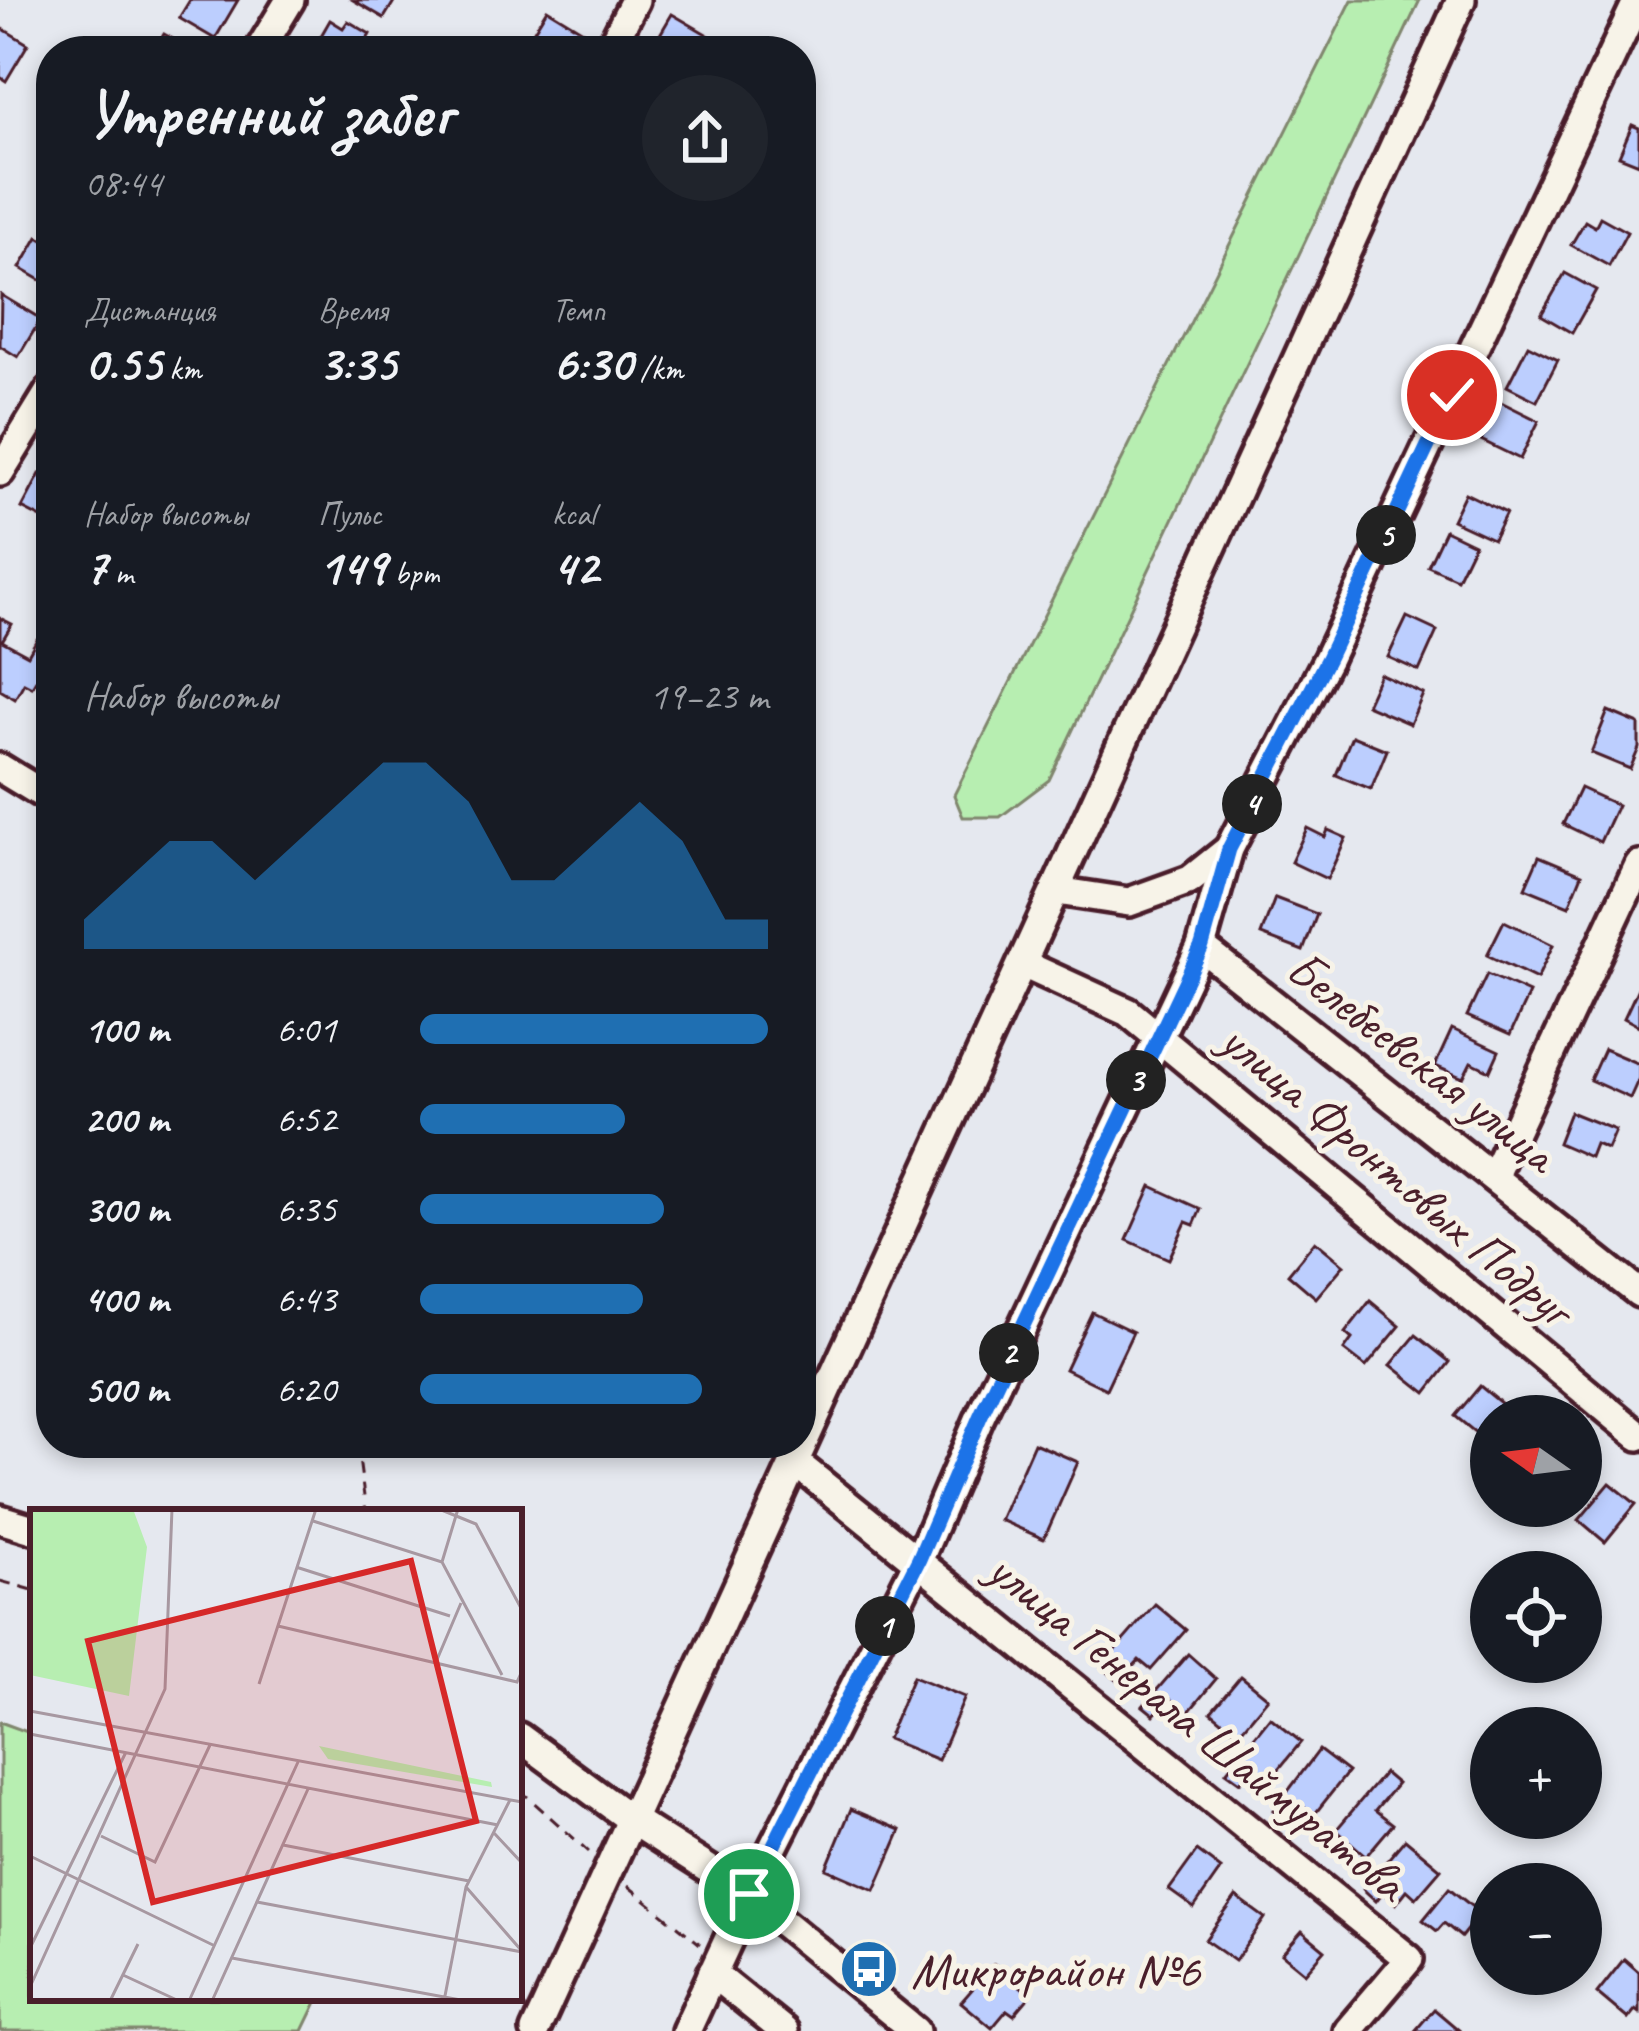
<!DOCTYPE html>
<html lang="ru">
<head>
<meta charset="utf-8">
<style>
  body { margin:0; font-family:Caveat,sans-serif; background:#20242c; color:#f1f3f6; height:100vh; display:flex; flex-direction:column; font-size:45px; white-space:nowrap }
  * { box-sizing:border-box; margin:0 }
  p { font-size:39px; color:#9ea1a6 }
  .icon { flex:none; width:66px; height:66px; fill:none; stroke:currentColor; stroke-width:2; stroke-linecap:round; stroke-linejoin:round }
  .map { position:relative; flex:1; overflow:hidden }
  .side { position:absolute; left:36px; top:36px; width:780px; height:1422px; display:flex; flex-direction:column; background:#171b24; border-radius:48px; box-shadow:0 6px 18px #0003 }
  .side>* { flex:none }
  .needle { width:78px; rotate:284deg }
  .controls { position:absolute; left:1470px; top:1395px; display:grid; gap:24px }
  .controls a { display:grid; place-items:center; width:132px; height:132px; border-radius:50%; background:#171b24; box-shadow:0 6px 18px #0003; font-size:60px }
  .pin { position:absolute; display:grid; place-items:center; width:102px; height:102px; color:#fff; margin:-51px; border:6px solid #fff; border-radius:50%; box-shadow:0 3px 12px #0007 }
  .km { position:absolute; width:60px; height:60px; margin:-30px; border-radius:50%; background:#222; color:#fff; font-size:33px; line-height:60px; text-align:center }
  .round { display:grid; place-items:center; flex:none; width:126px; height:126px; border-radius:63px; background:#20242c }
  .head { display:flex; align-items:center; justify-content:space-between; height:204px; padding:0 48px }
  h1 { font-size:66px; font-weight:800; line-height:90px }
  .stats { display:grid; grid-template-columns:repeat(3,1fr); gap:18px; height:204px; padding:12px 48px }
  .stats div { display:grid; align-content:center }
  .stats b { font-size:51px; font-weight:800 }
  .stats small { font-size:33px; font-weight:400 }
  .stats p { font-size:33px }
  .chart { height:336px; padding:24px 48px }
  .chart p { display:flex; justify-content:space-between }
  .chart svg { width:100%; height:216px; margin-top:12px; fill:#1f6fb2; opacity:.7 }
  ul { padding:0 48px; list-style:none; font-size:39px }
  li { display:grid; grid-template-columns:192px 144px 1fr; align-items:center; height:90px }
  li i { height:30px; border-radius:15px; background:#1f6fb2 }
  .map>svg:first-child { display:block }
</style>
</head>
<body>
<div class="map">
<svg width="1639" height="2031" viewBox="0 0 1639 2031">
  <rect width="100%" height="100%" fill="#e5e8ef"/>
  <filter id="ink" filterUnits="userSpaceOnUse"><feTurbulence type="fractalNoise" baseFrequency=".00833" numOctaves="2"/><feDisplacementMap in="SourceGraphic" scale="24" xChannelSelector="R" yChannelSelector="G"/><feConvolveMatrix kernelMatrix="1 2 1 2 8 2 1 2 1" color-interpolation-filters="sRGB"/></filter>
  <g filter="url(#ink)">
    <g fill="#b7eeb1" stroke="#80866e" stroke-width="3">
      <path d="M1352 0H1420L1049 780 1000 817H963L954 795Z"/>
      <path d="M0 1722 33 1734V1998H319L303 2031H0Z"/>
    </g>
    <g fill="#bccefe" stroke="#4a1f2b" stroke-width="3">
      <path d="M190 0H238L215 39 179 18Z"/>
      <path d="M353 0H395L384 18Z"/>
      <path d="M547 9 583 31 571 51H554L530 37Z"/>
      <path d="M672 14 720 42 715 51H668L655 43Z"/>
      <path d="M330 20 343 28 348 21 370 34 361 51 314 48Z"/>
      <path d="M0 27 28 44 6 81 0 77Z"/>
      <path d="M164 34 195 51H154Z"/>
      <path d="M1632 125 1639 128V164L1619 156Z"/>
      <path d="M1600 217 1627 232 1609 266 1571 245 1585 221 1595 227Z"/>
      <path d="M38 237 51 245V286L20 268Z"/>
      <path d="M1565 273 1596 290 1572 333 1541 315Z"/>
      <path d="M1 295 41 319 18 357 0 346Z"/>
      <path d="M1528 345 1558 360 1537 401 1507 386Z"/>
      <path d="M1499 401 1539 421 1520 459 1481 440Z"/>
      <path d="M40 474 51 479V523L22 508Z"/>
      <path d="M1465 493 1506 513 1493 539 1452 520Z"/>
      <path d="M1445 530 1474 544 1457 579 1428 566Z"/>
      <path d="M1407 617 1437 631 1419 671 1388 657Z"/>
      <path d="M0 618 12 624 2 641 28 655 37 639 51 647V655L32 687 24 683 15 699 0 690Z"/>
      <path d="M1380 674 1423 694 1410 724 1366 705Z"/>
      <path d="M1608 711 1639 724V748L1630 769 1591 753Z"/>
      <path d="M1352 736 1387 750 1371 789 1336 775Z"/>
      <path d="M1580 788 1617 805 1600 842 1563 824Z"/>
      <path d="M1307 828 1325 837 1328 830 1346 838 1327 879 1291 862Z"/>
      <path d="M1539 856 1582 874 1569 906 1525 888Z"/>
      <path d="M1275 898 1317 914 1303 951 1261 935Z"/>
      <path d="M1504 921 1553 945 1537 979 1487 955Z"/>
      <path d="M1487 974 1529 993 1510 1035 1467 1016Z"/>
      <path d="M1639 986V1026L1624 1018Z"/>
      <path d="M1452 1029 1499 1051 1490 1071 1471 1062 1463 1078 1435 1066Z"/>
      <path d="M1604 1049 1639 1064V1078L1630 1098 1590 1080Z"/>
      <path d="M1570 1112 1615 1130 1607 1149 1595 1144 1590 1157 1558 1143Z"/>
      <path d="M1151 1186 1201 1209 1194 1225 1186 1222 1169 1259 1127 1240Z"/>
      <path d="M1315 1241 1344 1265 1316 1298 1288 1274Z"/>
      <path d="M1370 1301 1400 1326 1366 1367 1344 1350 1352 1339 1345 1333Z"/>
      <path d="M1092 1312 1133 1332 1106 1389 1065 1369Z"/>
      <path d="M1416 1335 1450 1362 1426 1393 1391 1365Z"/>
      <path d="M1480 1386 1502 1404 1477 1434 1455 1416Z"/>
      <path d="M1034 1443 1078 1462 1044 1539 1000 1520Z"/>
      <path d="M1610 1483 1636 1504 1605 1542 1579 1520Z"/>
      <path d="M1155 1604 1186 1630 1151 1670 1139 1660 1119 1682 1101 1666Z"/>
      <path d="M1188 1654 1216 1679 1187 1714 1169 1698 1154 1715 1143 1706Z"/>
      <path d="M913 1676 965 1697 938 1760 887 1739Z"/>
      <path d="M1241 1676 1268 1698 1238 1734 1211 1712Z"/>
      <path d="M1270 1717 1301 1742 1270 1780 1253 1766 1240 1782 1226 1772Z"/>
      <path d="M1319 1750 1348 1772 1314 1815 1301 1805 1288 1822 1273 1811Z"/>
      <path d="M1384 1773 1397 1784 1375 1810 1393 1824 1366 1856 1336 1830Z"/>
      <path d="M851 1809 901 1830 875 1890 826 1869Z"/>
      <path d="M1405 1839 1441 1869 1416 1898 1407 1890 1396 1904 1383 1892 1376 1901 1363 1889Z"/>
      <path d="M1197 1851 1221 1869 1194 1908 1169 1890Z"/>
      <path d="M1449 1888 1480 1913 1461 1937 1444 1923 1437 1931 1423 1920Z"/>
      <path d="M1236 1897 1265 1918 1235 1961 1205 1940Z"/>
      <path d="M1302 1931 1325 1950 1305 1973 1282 1954Z"/>
      <path d="M1624 1959 1639 1972V2013L1635 2010 1628 2019 1597 1993Z"/>
      <path d="M994 1964 1031 1995 1014 2015 1007 2010 992 2028 961 2002Z"/>
      <path d="M1434 2009 1460 2031H1415Z"/>
    </g>
    <g fill="none" stroke-linecap="round" stroke-linejoin="round">
      <defs>
        <g id="minor">
          <path d="M259 51 290 0"/>
          <path d="M609 51 635 0"/>
          <path d="M0 472 51 389"/>
          <path d="M0 768 51 799"/>
          <path d="M1057 891 1129 902 1190 880 1229 849"/>
          <path d="M1201 947 1639 1293"/>
          <path d="M1023 964 1128 1012 1639 1436"/>
          <path d="M1493 1177 1639 865"/>
          <path d="M796 1463 1409 1959 1348 2031"/>
          <path d="M0 1519 33 1529"/>
          <path d="M519 1737 633 1821 749 1895 915 2031"/>
          <path d="M712 1973 784 2031"/>
          <path d="M535 2031 1461 0"/>
          <path d="M686 2031 749 1895 919 1559 980 1417 1201 947 1229 849 1328 658 1638 0"/>
        </g>
      </defs>
      <use href="#minor" stroke="#4a1f2b" stroke-width="36"/>
      <g stroke="#4a1f2b" stroke-width="3" stroke-dasharray="12 9" stroke-linecap="butt">
        <path d="M357 1443 366 1512"/>
        <path d="M0 1581 33 1590"/>
        <path d="M519 1789 589 1852"/>
        <path d="M628 1886 700 1944"/>
      </g>
      <use href="#minor" stroke="#f7f3e8" stroke-width="27"/>
    </g>
  </g>
  <g fill="none" stroke-linecap="round" stroke-linejoin="round" filter="url(#ink)">
    <defs>
      <path id="route" d="M749 1894 919 1559 980 1417 1202 946 1229 849 1328 658 1452 395"/>
    </defs>
    <use href="#route" stroke="#fff" stroke-width="24"/>
    <use href="#route" stroke="#1a73e8" stroke-width="15"/>
  </g>
  <defs>
    <symbol id="bus-disc" viewBox="-11 -11 22 22"><circle r="9.5" fill="#1f6fb2" stroke="#f7f3e8"/><path d="M-5-6H5V4H4V6H2V4H-2V6H-4V4H-5ZM-3.5-4V0h7V-4ZM-3.5 1.2v1.5H-2V1.2ZM2 1.2v1.5H3.5V1.2Z" fill="#fff"/></symbol>
  </defs>
  <g fill-rule="evenodd">
    <use href="#bus-disc" x="836" y="1936" width="66" height="66"/>
  </g>
  <g text-anchor="middle" stroke-width="10" stroke-linejoin="round" paint-order="stroke">
    <g font-size="51" fill="#4a1f2b" stroke="#f7f3e8">
      <text transform="translate(1422 1060) rotate(38)" y="18">Белебеевская улица</text>
      <text transform="translate(1397 1173) rotate(40)" y="18">улица Фронтовых Подруг</text>
      <text transform="translate(1198 1725) rotate(39)" y="18">улица Генерала Шаймуратова</text>
    </g>
    <g font-size="51" fill="#4a1f2b" stroke="#f7f3e8" text-anchor="start">
      <text x="911" y="1987">Микрорайон №6</text>
    </g>
  </g>
  <g transform="translate(30 1509)">
    <rect width="492" height="492" fill="#e5e8ef"/>
    <path d="M0 0H103L117 38 99 187 0 166ZM289 237 461 273 462 278 298 250Z" fill="#b7eeb1"/>
    <path fill="none" stroke="#a798a1" stroke-width="3" d="M409 0 446 15 492 101M283 12 412 53 472 166M412 53 428 0M266 58 420 107M248 117 487 173 492 162M406 153 431 94M229 175 286 0M0 202 492 293M0 225 468 316M464 324 492 354M71 327 125 353 180 236M253 336 439 372M0 347 185 437M436 378 491 441M227 393 492 443M0 439 96 243M202 449 436 492M93 466 149 492M0 478 135 180 142 0M80 492 108 435M159 492 268 253M182 492 278 280M414 492 436 378 480 291"/>
    <path fill="#d62828" fill-opacity="0.15" stroke="#d62828" stroke-width="6" d="M381 52 446 312 123 393 58 132Z"/>
    <rect width="492" height="492" fill="none" stroke="#4a1f2b" stroke-width="6"/>
  </g>
</svg>
<div class="controls">
<a><svg class="needle" viewBox="-14 -14 28 28"><path d="M0-13l5 13h-10z" fill="#e53935"/><path d="M0 13l5-13h-10z" fill="#9ea1a6"/></svg></a>
<a><svg class="icon" aria-label="locate" viewBox="0 0 24 24"><circle cx="12" cy="12" r="6"/><path d="M12 2v4M12 18v4M2 12h4M18 12h4"/></svg></a>
<a>+</a>
<a>−</a>
</div>
<div class="pin" style="left:749px;top:1894px;background:#1e9e55"><svg class="icon" aria-label="arrive" viewBox="0 0 24 24"><path d="M6 21V4h12l-3 4 3 4H6"/></svg></div>
<div class="pin" style="left:1452px;top:395px;background:#d93025"><svg class="icon" aria-label="check" viewBox="0 0 24 24"><path d="M5 12l5 5 9-10"/></svg></div>
<b class="km" style="left:885px;top:1626px">1</b>
<b class="km" style="left:1009px;top:1353px">2</b>
<b class="km" style="left:1136px;top:1080px">3</b>
<b class="km" style="left:1252px;top:804px">4</b>
<b class="km" style="left:1386px;top:535px">5</b>
<section class="side">
<div class="head"><div><h1>Утренний забег</h1><p>08:44</p></div><a class="round"><svg class="icon" aria-label="share" viewBox="0 0 24 24"><path d="M12 15V3M7 8l5-5 5 5M5 13v7h14v-7"/></svg></a></div>
<div class="stats">
<div><p>Дистанция</p><b>0.55<small> km</small></b></div>
<div><p>Время</p><b>3:35</b></div>
<div><p>Темп</p><b>6:30<small> /km</small></b></div>
</div>
<div class="stats">
<div><p>Набор высоты</p><b>7<small> m</small></b></div>
<div><p>Пульс</p><b>149<small> bpm</small></b></div>
<div><p>kcal</p><b>42</b></div>
</div>
<div class="chart"><p><span>Набор высоты</span>19–23 m</p>
<svg viewBox="0 0 160 44" preserveAspectRatio="none"><path d="M0 44V38L10 30L20 22L30 22L40 30L50 22L60 14L70 6L80 6L90 14L100 30L110 30L120 22L130 14L140 22L150 38L160 38V44z"/></svg>
</div>
<ul>
<li><b>100 m</b>6:01<i style="width:100%"></i></li>
<li><b>200 m</b>6:52<i style="width:59%"></i></li>
<li><b>300 m</b>6:35<i style="width:70%"></i></li>
<li><b>400 m</b>6:43<i style="width:64%"></i></li>
<li><b>500 m</b>6:20<i style="width:81%"></i></li>
</ul>
</section>
</div>
</body>
</html>
